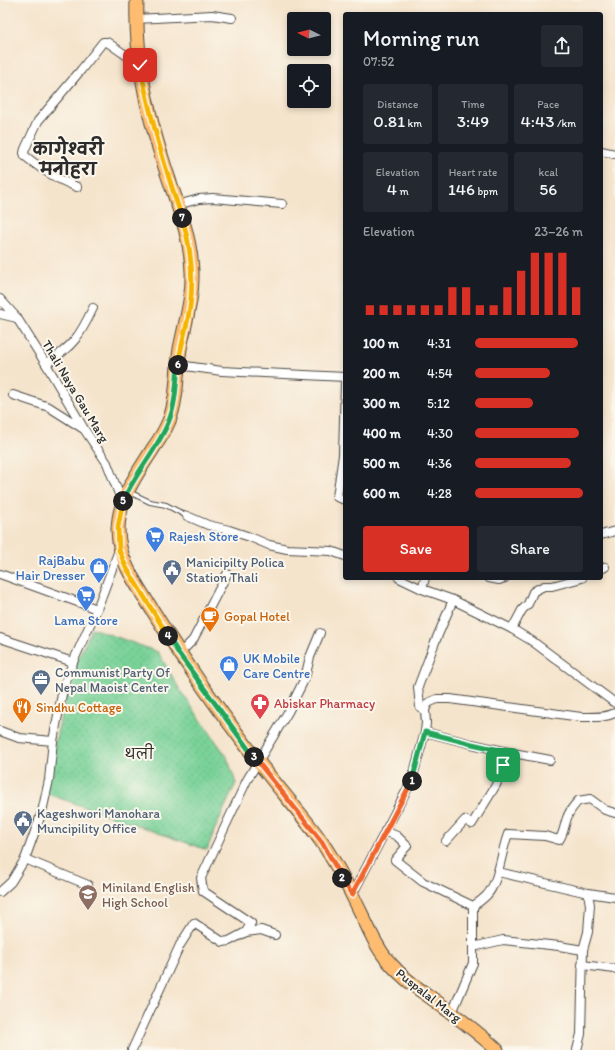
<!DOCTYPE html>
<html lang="en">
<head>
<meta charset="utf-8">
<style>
  body { margin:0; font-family:Itim,"Playpen Sans Deva",sans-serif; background:#242831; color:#f1f3f6; height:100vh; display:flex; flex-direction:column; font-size:15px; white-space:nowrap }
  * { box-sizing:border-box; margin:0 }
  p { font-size:13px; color:#9ea1a6 }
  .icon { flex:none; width:22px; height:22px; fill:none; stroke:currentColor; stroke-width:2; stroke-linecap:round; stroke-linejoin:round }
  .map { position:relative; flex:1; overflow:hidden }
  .sheet { position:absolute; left:343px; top:12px; width:260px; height:568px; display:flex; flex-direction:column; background:#171b24; border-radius:4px; box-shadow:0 2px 6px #0003 }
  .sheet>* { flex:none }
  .needle { width:26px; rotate:276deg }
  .controls { position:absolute; left:287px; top:12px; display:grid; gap:8px }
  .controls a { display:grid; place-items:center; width:44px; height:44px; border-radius:4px; background:#171b24; box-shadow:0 2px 6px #0003; font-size:20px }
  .pin { position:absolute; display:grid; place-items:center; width:34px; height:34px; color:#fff; margin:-17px; border-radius:8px; box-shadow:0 2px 6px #0006 }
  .km { position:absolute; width:20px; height:20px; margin:-10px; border-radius:50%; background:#222; color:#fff; font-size:11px; line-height:20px; text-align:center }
  .round { display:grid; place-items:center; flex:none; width:42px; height:42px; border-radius:4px; background:#242831 }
  .overview { display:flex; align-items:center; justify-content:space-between; height:68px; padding:0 20px }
  h1 { font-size:22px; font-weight:600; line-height:30px }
  .metrics { display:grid; grid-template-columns:repeat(3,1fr); gap:6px; height:68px; padding:4px 20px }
  .metrics div { display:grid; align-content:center; border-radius:4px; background:#242831; text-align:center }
  .metrics b { font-size:17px; font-weight:600 }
  .metrics small { font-size:11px; font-weight:400 }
  .metrics p { font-size:11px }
  .chart { height:112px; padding:8px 20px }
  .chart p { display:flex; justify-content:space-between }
  .chart svg { width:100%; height:72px; margin-top:4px; stroke:#d93025; stroke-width:6 }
  .action { display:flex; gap:8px; margin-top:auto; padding:8px 20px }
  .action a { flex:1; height:46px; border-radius:4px; background:#d93025; color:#fff; font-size:16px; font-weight:600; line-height:46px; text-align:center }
  .action a+a { background:#242831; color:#f1f3f6 }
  ul { padding:0 20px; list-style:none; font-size:13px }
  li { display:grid; grid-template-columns:64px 48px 1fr; align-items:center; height:30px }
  li i { height:10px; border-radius:5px; background:#d93025 }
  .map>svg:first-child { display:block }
</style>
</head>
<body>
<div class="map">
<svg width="615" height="1050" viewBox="0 0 615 1050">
  <defs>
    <pattern id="grass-dots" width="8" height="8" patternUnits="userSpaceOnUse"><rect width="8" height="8" fill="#79d298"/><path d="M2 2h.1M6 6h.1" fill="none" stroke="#69b483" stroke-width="1.8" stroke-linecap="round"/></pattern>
  </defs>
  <rect width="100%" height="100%" fill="#fbf7ec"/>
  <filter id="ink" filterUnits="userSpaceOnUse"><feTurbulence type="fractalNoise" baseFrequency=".025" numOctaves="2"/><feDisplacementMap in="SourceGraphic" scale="8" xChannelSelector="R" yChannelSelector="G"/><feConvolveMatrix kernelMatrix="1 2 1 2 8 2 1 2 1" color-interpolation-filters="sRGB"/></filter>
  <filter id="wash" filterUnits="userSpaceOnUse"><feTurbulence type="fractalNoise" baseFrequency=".012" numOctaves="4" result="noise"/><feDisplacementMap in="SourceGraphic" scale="16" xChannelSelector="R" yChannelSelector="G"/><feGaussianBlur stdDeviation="0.9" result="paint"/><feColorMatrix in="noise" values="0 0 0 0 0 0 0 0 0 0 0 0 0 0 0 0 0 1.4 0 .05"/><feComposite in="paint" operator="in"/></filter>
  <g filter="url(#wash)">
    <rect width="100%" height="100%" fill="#f5e4cc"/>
    <path fill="url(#grass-dots)" stroke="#527e62" d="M92 628 158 652 180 690 227 757 236 783 214 831 207 850 45 793 58 729 74 668Z"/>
  </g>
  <g filter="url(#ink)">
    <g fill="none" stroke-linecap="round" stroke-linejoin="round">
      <defs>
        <path id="lane" d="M129 492 150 502 166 505 187 516"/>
        <g id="street">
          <path d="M136 19 212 15 232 18"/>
          <path d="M601 151 615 154"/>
          <path d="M77 187C55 178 44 171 25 156L24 153 25 149 38 121 81 70 103 42H107L140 65"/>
          <path d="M177 205 199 199 213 198 282 204"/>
          <path d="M0 299 17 318 46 364 84 429 107 463 122 502"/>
          <path d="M0 314 17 318"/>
          <path d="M46 364C73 346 80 336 93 308"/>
          <path d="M178 365 222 371 345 377"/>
          <path d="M345 384 343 455 337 497 345 500"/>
          <path d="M13 395 49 407 82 428"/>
          <path d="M187 516 208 525 229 530 250 537 269 545 287 549 331 551 345 556"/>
          <path d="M601 535 615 531"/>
          <path d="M601 569 605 567"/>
          <path d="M0 574 97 609"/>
          <path d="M399 578 422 589 453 600 512 629 532 641 615 703"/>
          <path d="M489 578 499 580 505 578"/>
          <path d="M422 589 425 578"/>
          <path d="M512 629 522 610 528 604 533 592 536 590 544 586H552L582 578"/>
          <path d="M0 638 73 662"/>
          <path d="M179 654 193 640 227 574"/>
          <path d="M425 710 428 703 437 699H450L581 717C593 717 605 718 615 713"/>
          <path d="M0 731 19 738 53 741"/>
          <path d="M425 732 472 744 508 752 496 785 472 824 465 820 446 841"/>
          <path d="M508 752 550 760"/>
          <path d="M385 831 397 836 407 846 395 860 423 882 473 906C478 903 482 900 486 896 499 883 501 852 508 834L545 836 559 840C564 833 564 826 567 818 569 811 573 807 578 801L590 799 605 810 615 813"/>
          <path d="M25 859 88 885"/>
          <path d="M498 872 588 893 615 897"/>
          <path d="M0 892 11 882 25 859 42 812 49 780 53 741 63 689 73 662 97 609 119 550"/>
          <path d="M352 895 412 780 425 732 426 723 425 710 420 707 418 687 435 642 453 600"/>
          <path d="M246 932 261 930 275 935"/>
          <path d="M477 946 503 940 559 946 583 950"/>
          <path d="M582 965 615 969"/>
          <path d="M452 1013 473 963V906"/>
          <path d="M132 1050 180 945 194 923 223 942 229 941 246 932 251 923 203 891 201 878 247 780 288 712 305 678 310 657 320 633"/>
          <path d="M577 1050 581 1034 583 950 588 932 590 905 588 893"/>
        </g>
        <path id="primary" d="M137 0C135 54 146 109 163 161 174 197 191 233 192 272 193 298 185 323 180 349 176 373 178 398 169 421 165 430 160 439 154 447 138 473 119 497 118 529 118 561 137 585 153 611 185 663 220 712 257 760 278 788 301 813 321 841 337 864 350 890 362 915 370 931 377 949 389 962 401 976 415 987 430 997 453 1014 476 1030 497 1050"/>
      </defs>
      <use href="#lane" stroke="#494743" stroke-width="6"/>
      <use href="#street" stroke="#494743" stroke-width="10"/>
      <use href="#primary" stroke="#494743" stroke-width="15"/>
      <use href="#lane" stroke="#fff" stroke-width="4"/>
      <use href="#street" stroke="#fff" stroke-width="8"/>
      <use href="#primary" stroke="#fdbc6f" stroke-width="13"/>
    </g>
  </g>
  <g fill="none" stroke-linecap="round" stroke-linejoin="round" filter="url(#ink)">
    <defs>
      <path id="split-1" d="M412 781 425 732 472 744 508 752 503 765"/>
      <path id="split-2" d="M342 878 352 895 412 781"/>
      <path id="split-3" d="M254 757 322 842 342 878"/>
      <path id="split-4" d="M168 636 179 654 254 757"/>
      <path id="split-5" d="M123 501 118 527 119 550 126 567 168 636"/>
      <path id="split-6" d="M123 501C135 473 157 450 168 423 176 405 176 384 178 365"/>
      <path id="split-7" d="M178 365C181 345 187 327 190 307 194 277 191 247 182 218"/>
      <path id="split-8" d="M140 65C150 118 165 168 182 218"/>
    </defs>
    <use href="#split-1" stroke="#fff" stroke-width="8"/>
    <use href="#split-2" stroke="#fff" stroke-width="8"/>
    <use href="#split-3" stroke="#fff" stroke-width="8"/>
    <use href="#split-4" stroke="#fff" stroke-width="8"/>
    <use href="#split-5" stroke="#fff" stroke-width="8"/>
    <use href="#split-6" stroke="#fff" stroke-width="8"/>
    <use href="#split-7" stroke="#fff" stroke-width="8"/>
    <use href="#split-8" stroke="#fff" stroke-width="8"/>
    <use href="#split-1" stroke="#22a559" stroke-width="5"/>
    <use href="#split-2" stroke="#f0652b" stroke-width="5"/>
    <use href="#split-3" stroke="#f0652b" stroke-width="5"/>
    <use href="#split-4" stroke="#22a559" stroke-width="5"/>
    <use href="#split-5" stroke="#f5b400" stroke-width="5"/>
    <use href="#split-6" stroke="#22a559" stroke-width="5"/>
    <use href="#split-7" stroke="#f5b400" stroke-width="5"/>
    <use href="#split-8" stroke="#f5b400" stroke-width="5"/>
  </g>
  <defs>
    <symbol id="supermarket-pin" viewBox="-11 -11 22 30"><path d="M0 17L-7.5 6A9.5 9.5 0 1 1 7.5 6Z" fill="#3f7fe0" stroke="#fbf7ec"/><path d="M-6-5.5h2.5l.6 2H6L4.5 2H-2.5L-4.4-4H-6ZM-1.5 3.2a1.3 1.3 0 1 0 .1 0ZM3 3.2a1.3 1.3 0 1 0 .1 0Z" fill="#fff"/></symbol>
    <symbol id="shop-pin" viewBox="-11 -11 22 30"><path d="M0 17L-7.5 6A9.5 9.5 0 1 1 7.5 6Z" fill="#3f7fe0" stroke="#fbf7ec"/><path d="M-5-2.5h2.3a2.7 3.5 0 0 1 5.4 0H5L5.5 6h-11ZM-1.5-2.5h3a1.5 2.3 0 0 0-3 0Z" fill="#fff"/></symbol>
    <symbol id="civic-pin" viewBox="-11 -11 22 30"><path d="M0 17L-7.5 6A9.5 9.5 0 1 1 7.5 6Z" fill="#5c6f8a" stroke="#fbf7ec"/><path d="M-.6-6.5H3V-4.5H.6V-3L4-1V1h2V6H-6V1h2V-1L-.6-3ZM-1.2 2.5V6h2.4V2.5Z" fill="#fff"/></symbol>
    <symbol id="cafe-pin" viewBox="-11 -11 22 30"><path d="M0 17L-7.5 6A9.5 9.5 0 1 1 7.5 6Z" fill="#e8710a" stroke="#fbf7ec"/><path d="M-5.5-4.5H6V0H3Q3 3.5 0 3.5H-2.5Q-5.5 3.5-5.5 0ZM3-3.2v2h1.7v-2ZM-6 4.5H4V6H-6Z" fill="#fff"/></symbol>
    <symbol id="office-pin" viewBox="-11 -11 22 30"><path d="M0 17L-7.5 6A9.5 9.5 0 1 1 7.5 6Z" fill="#5c6f8a" stroke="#fbf7ec"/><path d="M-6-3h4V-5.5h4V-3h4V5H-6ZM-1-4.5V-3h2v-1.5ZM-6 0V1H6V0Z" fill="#fff"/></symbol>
    <symbol id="pharmacy-pin" viewBox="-11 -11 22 30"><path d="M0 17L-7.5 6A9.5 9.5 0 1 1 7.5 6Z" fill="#e0444e" stroke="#fbf7ec"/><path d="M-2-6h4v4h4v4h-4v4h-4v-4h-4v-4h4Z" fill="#fff"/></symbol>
    <symbol id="restaurant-pin" viewBox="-11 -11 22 30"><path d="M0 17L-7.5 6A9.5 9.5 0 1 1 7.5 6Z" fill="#e8710a" stroke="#fbf7ec"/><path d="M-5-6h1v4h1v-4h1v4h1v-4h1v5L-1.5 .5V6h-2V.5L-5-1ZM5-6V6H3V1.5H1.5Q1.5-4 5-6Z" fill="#fff"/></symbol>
    <symbol id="school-pin" viewBox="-11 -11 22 30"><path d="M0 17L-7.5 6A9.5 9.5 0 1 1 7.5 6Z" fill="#8d6e63" stroke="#fbf7ec"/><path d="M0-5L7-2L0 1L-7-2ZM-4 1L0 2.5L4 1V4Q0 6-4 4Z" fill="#fff"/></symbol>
  </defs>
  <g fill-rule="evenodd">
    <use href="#supermarket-pin" x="144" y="525" width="22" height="30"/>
    <use href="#shop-pin" x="88" y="556" width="22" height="30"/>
    <use href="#civic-pin" x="161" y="558" width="22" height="30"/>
    <use href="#supermarket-pin" x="75" y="584" width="22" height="30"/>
    <use href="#cafe-pin" x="199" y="605" width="22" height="30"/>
    <use href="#shop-pin" x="218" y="654" width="22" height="30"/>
    <use href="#office-pin" x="30" y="668" width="22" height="30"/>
    <use href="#pharmacy-pin" x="249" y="692" width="22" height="30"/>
    <use href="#restaurant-pin" x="11" y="696" width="22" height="30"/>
    <use href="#civic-pin" x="12" y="809" width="22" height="30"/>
    <use href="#school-pin" x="77" y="883" width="22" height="30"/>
  </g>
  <g text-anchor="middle" stroke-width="4" stroke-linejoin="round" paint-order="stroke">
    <g font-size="13" fill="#2b2b2b" stroke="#fbf7ec">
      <text transform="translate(76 391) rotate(59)" y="5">Thali Naya Gau Marg</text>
      <text transform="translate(429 995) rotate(38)" y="5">Puspalal Marg</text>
    </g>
    <g font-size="13" fill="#366cbe" stroke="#fbf7ec" text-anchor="start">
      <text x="169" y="541">Rajesh Store</text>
      <text x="85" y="565" text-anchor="end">RajBabu<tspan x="85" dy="15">Hair Dresser</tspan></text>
      <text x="86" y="625" text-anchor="middle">Lama Store</text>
      <text x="243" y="663">UK Mobile<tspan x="243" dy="15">Care Centre</tspan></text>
    </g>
    <g font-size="13" fill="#4e5e75" stroke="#fbf7ec" text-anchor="start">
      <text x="186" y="567">Manicipilty Polica<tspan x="186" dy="15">Station Thali</tspan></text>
      <text x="55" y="677">Communist Party Of<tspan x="55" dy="15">Nepal Maoist Center</tspan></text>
      <text x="37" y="818">Kageshwori Manohara<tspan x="37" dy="15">Muncipility Office</tspan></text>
    </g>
    <g font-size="13" fill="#c56008" stroke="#fbf7ec" text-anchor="start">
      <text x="224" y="621">Gopal Hotel</text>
      <text x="36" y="712">Sindhu Cottage</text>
    </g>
    <g font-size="13" fill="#be3a42" stroke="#fbf7ec" text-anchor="start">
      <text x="274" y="708">Abiskar Pharmacy</text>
    </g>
    <g font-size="13" fill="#785e54" stroke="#fbf7ec" text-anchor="start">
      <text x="102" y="892">Miniland English<tspan x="102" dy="15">High School</tspan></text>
    </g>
    <g font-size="14" fill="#2b2b2b" stroke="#fbf7ec">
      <text x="139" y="759">थली</text>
    </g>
    <g font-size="17" font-weight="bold" fill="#2b2b2b" stroke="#fbf7ec">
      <text x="68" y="155">कागेश्वरी<tspan x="68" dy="20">मनोहरा</tspan></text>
    </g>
  </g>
</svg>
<div class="controls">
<a><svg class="needle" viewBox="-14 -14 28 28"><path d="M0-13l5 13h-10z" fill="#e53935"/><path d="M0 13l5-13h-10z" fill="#9ea1a6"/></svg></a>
<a><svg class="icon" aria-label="locate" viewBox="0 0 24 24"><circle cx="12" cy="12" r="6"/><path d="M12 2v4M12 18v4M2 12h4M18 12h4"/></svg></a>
</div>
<div class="pin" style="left:503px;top:765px;background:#1e9e55"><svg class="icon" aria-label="arrive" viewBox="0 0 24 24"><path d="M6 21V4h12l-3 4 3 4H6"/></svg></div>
<div class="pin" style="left:140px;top:65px;background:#d93025"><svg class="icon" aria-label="check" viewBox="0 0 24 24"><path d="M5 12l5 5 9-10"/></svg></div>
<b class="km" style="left:412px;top:781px">1</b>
<b class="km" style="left:342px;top:878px">2</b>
<b class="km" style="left:254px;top:757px">3</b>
<b class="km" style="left:168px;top:636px">4</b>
<b class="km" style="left:123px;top:501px">5</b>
<b class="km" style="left:178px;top:365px">6</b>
<b class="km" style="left:182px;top:218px">7</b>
<section class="sheet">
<div class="overview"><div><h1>Morning run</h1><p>07:52</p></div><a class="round"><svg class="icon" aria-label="share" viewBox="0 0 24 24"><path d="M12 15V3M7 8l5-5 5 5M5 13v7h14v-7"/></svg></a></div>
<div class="metrics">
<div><p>Distance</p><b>0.81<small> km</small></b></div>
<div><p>Time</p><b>3:49</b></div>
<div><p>Pace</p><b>4:43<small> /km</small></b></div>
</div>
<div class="metrics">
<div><p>Elevation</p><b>4<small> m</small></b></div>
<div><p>Heart rate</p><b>146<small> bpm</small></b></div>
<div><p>kcal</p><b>56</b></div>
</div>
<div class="chart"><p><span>Elevation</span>23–26 m</p>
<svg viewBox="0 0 160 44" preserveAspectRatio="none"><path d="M5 44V38M15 44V38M25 44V38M35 44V38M45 44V38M55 44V38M65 44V27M75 44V27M85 44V38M95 44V38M105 44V27M115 44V17M125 44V6M135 44V6M145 44V6M155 44V27"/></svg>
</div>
<ul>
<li><b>100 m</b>4:31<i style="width:95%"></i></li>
<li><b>200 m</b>4:54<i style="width:69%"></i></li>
<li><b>300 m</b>5:12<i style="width:54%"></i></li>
<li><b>400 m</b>4:30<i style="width:96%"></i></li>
<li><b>500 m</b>4:36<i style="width:89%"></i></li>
<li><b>600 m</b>4:28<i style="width:100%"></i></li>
</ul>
<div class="action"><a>Save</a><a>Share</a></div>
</section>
</div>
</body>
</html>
